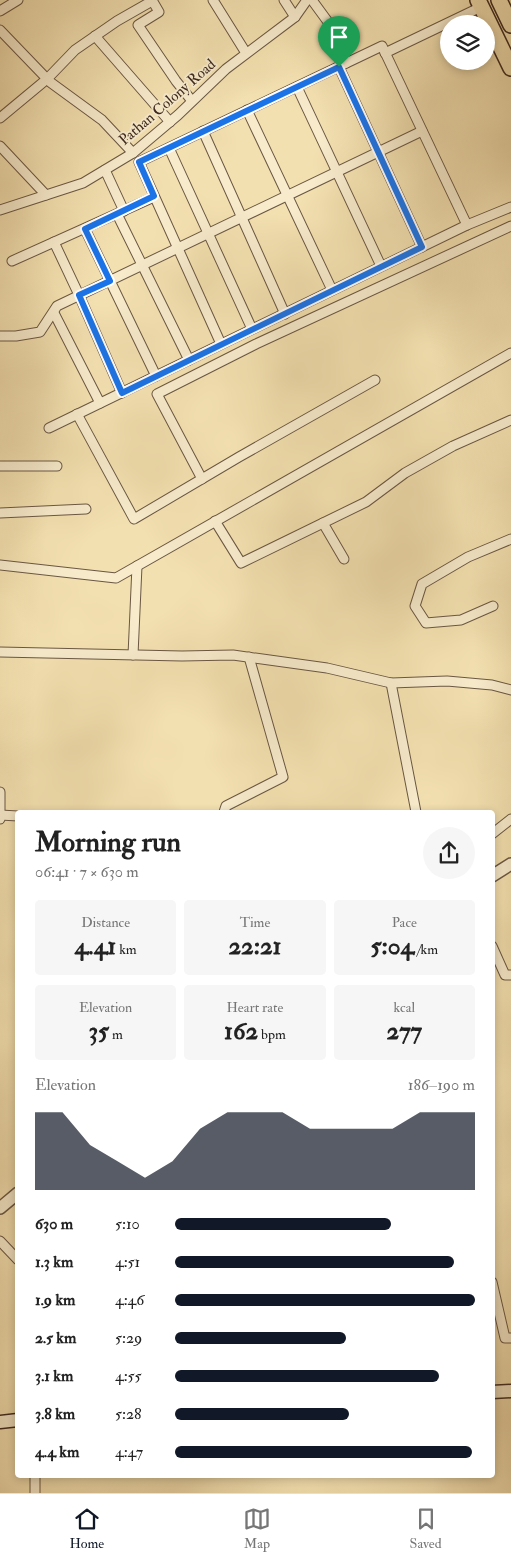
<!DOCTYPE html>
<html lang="en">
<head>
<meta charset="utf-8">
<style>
  body { margin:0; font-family:"IM FELL Double Pica",serif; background:#f6f6f6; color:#222; height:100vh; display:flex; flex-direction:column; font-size:19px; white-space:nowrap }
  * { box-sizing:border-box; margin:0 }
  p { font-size:16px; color:#767676 }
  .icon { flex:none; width:28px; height:28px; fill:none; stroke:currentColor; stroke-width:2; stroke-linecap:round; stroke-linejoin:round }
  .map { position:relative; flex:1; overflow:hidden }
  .panel { position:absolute; left:15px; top:810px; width:480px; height:668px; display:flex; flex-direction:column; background:#fff; border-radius:5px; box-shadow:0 2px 8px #0003 }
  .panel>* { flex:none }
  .tools { position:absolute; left:440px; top:15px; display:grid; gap:10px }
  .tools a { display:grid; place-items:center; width:55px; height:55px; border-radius:50%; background:#fff; box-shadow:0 2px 8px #0003; font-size:25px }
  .pin { position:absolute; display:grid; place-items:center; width:42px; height:42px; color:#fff; margin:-51px -21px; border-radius:50% 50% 50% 0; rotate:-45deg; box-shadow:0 0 5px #0007 }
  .pin .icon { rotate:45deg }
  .round { display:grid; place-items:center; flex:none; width:52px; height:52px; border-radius:26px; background:#f6f6f6 }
  .headline { display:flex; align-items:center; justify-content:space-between; height:85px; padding:0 20px }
  h1 { font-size:28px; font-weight:700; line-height:38px }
  .stats { display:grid; grid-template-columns:repeat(3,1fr); gap:8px; height:85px; padding:5px 20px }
  .stats div { display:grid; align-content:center; border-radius:5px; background:#f6f6f6; text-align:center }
  .stats b { font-size:25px; font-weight:700 }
  .stats small { font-size:14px; font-weight:400 }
  .stats p { font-size:14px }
  .chart { height:140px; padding:10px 20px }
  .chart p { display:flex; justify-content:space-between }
  .chart svg { width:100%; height:90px; margin-top:5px; fill:#111827; opacity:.7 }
  ul { padding:0 20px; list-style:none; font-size:16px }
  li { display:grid; grid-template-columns:80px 60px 1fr; align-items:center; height:38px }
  li i { height:12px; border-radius:6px; background:#111827 }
  .menu { display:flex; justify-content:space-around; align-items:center; height:70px; border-top:1px solid #e0e0e0; background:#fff; font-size:14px; color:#767676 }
  .menu a { display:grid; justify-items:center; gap:2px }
  .menu .current { color:#111827 }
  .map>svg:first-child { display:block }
</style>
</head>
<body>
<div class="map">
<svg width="511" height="1493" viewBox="0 0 511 1493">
  <rect width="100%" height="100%" fill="#f3e0b0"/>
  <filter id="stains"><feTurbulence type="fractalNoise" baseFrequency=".004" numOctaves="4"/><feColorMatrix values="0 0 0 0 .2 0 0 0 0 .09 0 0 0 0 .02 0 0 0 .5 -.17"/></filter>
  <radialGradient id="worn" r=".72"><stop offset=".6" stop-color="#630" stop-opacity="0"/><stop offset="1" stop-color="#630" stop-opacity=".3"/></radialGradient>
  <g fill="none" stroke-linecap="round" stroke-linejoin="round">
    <defs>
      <g id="minor">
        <path d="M152 0 159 12 138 25 176 81 192 101"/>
        <path d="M213 0 246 53"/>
        <path d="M284 0 295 17"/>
        <path d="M312 0 331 26 346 63"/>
        <path d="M0 11 18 0"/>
        <path d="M0 30 50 82 102 120 133 153"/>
        <path d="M95 36 170 122"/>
        <path d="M385 53 481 7"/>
        <path d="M339 67 422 247"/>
        <path d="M297 87 381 266"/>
        <path d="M247 110 332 290"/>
        <path d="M0 118 47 79 75 50 117 21 152 1"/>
        <path d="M203 131 285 314"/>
        <path d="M0 146 46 195"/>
        <path d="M169 148 252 329"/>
        <path d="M105 170 124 211"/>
        <path d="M0 210 83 183 133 153 178 115 226 69 295 17 307 0"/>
        <path d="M117 214 189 360"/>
        <path d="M85 229 156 376"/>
        <path d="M54 242 79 295 122 393"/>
        <path d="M12 261 154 197"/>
        <path d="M54 313 100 403"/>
        <path d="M0 336H16L40 332 57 306 422 131"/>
        <path d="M221 344 139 162 382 46 467 225"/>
        <path d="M77 414 134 519 239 457 375 380"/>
        <path d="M49 428 467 225 511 207"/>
        <path d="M0 466H57"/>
        <path d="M202 479 157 394 256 344 511 226"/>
        <path d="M0 513 86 509"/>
        <path d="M215 521 241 563 366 502 405 473 453 446 511 420"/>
        <path d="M323 523 344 559"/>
        <path d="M0 565 116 578 511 353"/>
        <path d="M493 606 461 620 426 623 415 606 422 584 468 557 511 539"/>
        <path d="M0 652 182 656 233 655 327 668 391 683 447 681 492 685 511 690"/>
        <path d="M133 655 137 566"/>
        <path d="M391 683 416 812"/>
        <path d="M0 792V819"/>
        <path d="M224 812 226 806 283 777 249 657"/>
        <path d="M0 815 18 816"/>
        <path d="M492 834 511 819"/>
        <path d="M492 946 505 975H511"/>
        <path d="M0 1241 18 1260"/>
        <path d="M492 1282 505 1338H511"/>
        <path d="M35 1493V1475"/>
      </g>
      <g id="tertiary">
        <path d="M492 876 511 864"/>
        <path d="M0 1208 18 1193"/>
      </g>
      <g id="secondary">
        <path d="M492 1392 511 1391"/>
        <path d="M0 1422 18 1420"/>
      </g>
      <g id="primary">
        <path d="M478 0 511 68"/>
        <path d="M499 0 511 25"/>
      </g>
    </defs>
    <use href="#minor" stroke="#6a5743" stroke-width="11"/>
    <use href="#tertiary" stroke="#6a5743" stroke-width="14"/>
    <use href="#secondary" stroke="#3d291f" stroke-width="15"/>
    <use href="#primary" stroke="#3d291f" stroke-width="18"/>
    <use href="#minor" stroke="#f7ebcc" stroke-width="9"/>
    <use href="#tertiary" stroke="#f7ebcc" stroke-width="11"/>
    <use href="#secondary" stroke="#f7ebcc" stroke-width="12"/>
    <use href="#primary" stroke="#f3e0b0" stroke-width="15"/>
  </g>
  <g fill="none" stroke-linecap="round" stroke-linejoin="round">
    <defs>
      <path id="route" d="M339 67 422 247 122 393 79 295 110 281 85 229 154 196 139 162Z"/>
    </defs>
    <use href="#route" stroke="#fff" stroke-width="10"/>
    <use href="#route" stroke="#1a73e8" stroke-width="6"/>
  </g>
  <g text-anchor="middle" stroke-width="4" stroke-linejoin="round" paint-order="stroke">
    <g font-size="15" fill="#3d291f" stroke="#f7ebcc">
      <text transform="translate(167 102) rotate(-41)" y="5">Pathan Colony Road</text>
    </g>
  </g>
  <rect width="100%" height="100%" filter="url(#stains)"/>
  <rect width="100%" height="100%" fill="url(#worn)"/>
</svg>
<div class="tools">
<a><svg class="icon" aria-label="layers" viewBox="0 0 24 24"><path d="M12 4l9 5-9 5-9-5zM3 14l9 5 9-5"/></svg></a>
</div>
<div class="pin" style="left:339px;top:67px;background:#1e9e55"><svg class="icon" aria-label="arrive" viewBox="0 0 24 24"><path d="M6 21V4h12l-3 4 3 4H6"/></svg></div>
<section class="panel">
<div class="headline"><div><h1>Morning run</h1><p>06:41 · 7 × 630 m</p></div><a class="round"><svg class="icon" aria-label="share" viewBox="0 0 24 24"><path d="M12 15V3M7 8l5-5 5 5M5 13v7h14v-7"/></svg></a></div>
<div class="stats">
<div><p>Distance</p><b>4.41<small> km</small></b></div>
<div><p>Time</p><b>22:21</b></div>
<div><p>Pace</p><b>5:04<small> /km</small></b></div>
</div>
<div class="stats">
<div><p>Elevation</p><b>35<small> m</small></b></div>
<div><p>Heart rate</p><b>162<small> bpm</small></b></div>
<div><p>kcal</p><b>277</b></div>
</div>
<div class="chart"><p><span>Elevation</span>186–190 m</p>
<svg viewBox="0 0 160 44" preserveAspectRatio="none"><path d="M0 44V6L10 6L20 22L30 30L40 38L50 30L60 14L70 6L80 6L90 6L100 14L110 14L120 14L130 14L140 6L150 6L160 6V44z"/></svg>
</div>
<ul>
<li><b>630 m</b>5:10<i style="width:72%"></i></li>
<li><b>1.3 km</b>4:51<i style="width:93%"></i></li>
<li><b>1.9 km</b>4:46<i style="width:100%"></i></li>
<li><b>2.5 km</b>5:29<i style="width:57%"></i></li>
<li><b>3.1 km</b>4:55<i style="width:88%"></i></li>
<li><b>3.8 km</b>5:28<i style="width:58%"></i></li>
<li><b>4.4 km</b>4:47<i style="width:99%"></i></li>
</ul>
</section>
</div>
<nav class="menu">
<a class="current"><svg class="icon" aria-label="home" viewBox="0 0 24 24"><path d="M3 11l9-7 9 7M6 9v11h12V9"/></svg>Home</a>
<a><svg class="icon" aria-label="map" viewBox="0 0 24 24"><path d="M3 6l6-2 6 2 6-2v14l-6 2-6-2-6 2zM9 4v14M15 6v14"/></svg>Map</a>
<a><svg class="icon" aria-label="saved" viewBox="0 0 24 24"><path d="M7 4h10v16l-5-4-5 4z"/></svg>Saved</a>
</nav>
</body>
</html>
